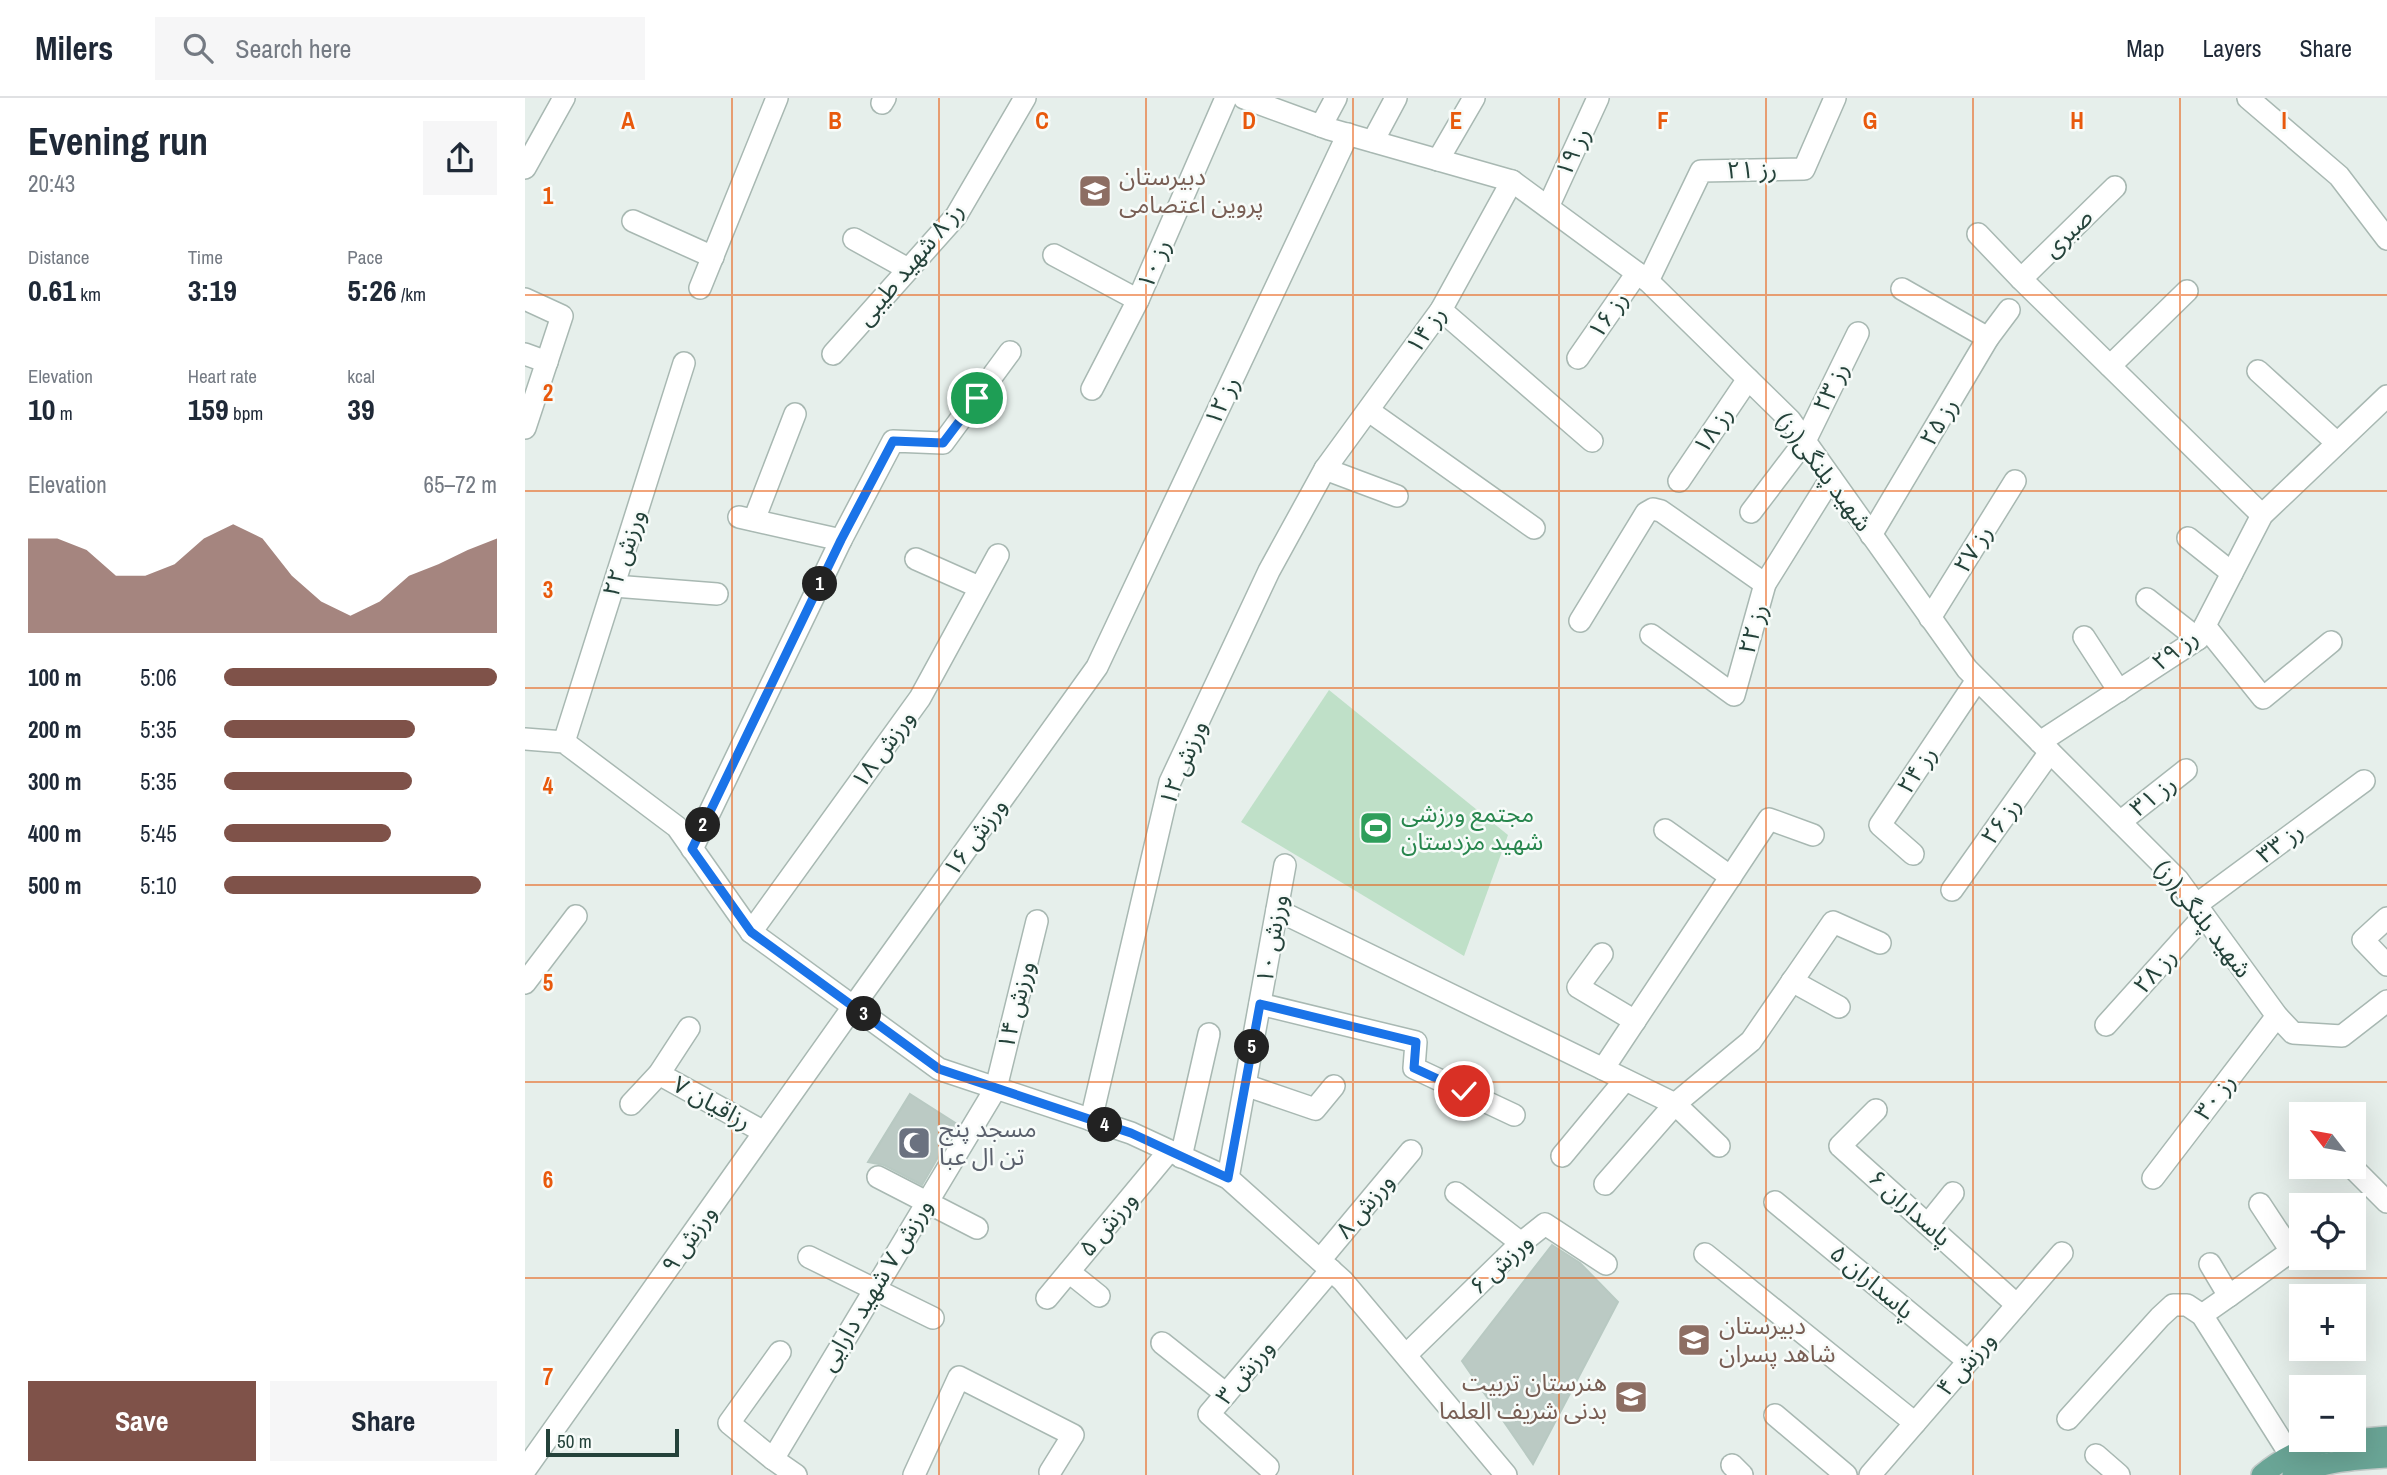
<!DOCTYPE html>
<html lang="en">
<head>
<meta charset="utf-8">
<style>
  body { margin:0; font-family:"Archivo Narrow","Noto Sans Arabic",sans-serif; background:#f6f6f7; color:#1f2937; height:100vh; display:flex; flex-direction:column; font-size:26px; white-space:nowrap }
  * { box-sizing:border-box; margin:0 }
  p { font-size:23px; color:#747a83 }
  .icon { flex:none; width:38px; height:38px; fill:none; stroke:currentColor; stroke-width:2; stroke-linecap:round; stroke-linejoin:round }
  .map { position:relative; flex:1; overflow:hidden }
  .panel { display:flex; flex-direction:column; background:#fff; width:525px }
  .panel>* { flex:none }
  .needle { width:46px; rotate:301deg }
  .controls { position:absolute; left:1764px; top:1004px; display:grid; gap:14px }
  .controls a { display:grid; place-items:center; width:77px; height:77px; border-radius:0px; background:#fff; box-shadow:0 7px 28px #0002; font-size:35px }
  .scale { position:absolute; left:21px; bottom:18px; width:133px; box-sizing:border-box; padding-left:7px; border:4px solid #24423a; border-top:0; font-size:19px; line-height:24px; white-space:nowrap; color:#24423a; -webkit-text-stroke:5px #f7fbf9; paint-order:stroke }
  .pin { position:absolute; display:grid; place-items:center; width:60px; height:60px; color:#fff; margin:-30px; border:4px solid #fff; border-radius:50%; box-shadow:0 2px 7px #0007 }
  .km { position:absolute; width:35px; height:35px; margin:-18px; border-radius:50%; background:#222; color:#fff; font-size:19px; line-height:35px; text-align:center }
  .round { display:grid; place-items:center; flex:none; width:74px; height:74px; border-radius:0px; background:#f6f6f7 }
  .summary { display:flex; align-items:center; justify-content:space-between; height:119px; padding:0 28px }
  h1 { font-size:38px; font-weight:700; line-height:52px }
  .stats { display:grid; grid-template-columns:repeat(3,1fr); gap:10px; height:119px; padding:7px 28px }
  .stats div { display:grid; align-content:center }
  .stats b { font-size:30px; font-weight:700 }
  .stats small { font-size:19px; font-weight:400 }
  .stats p { font-size:19px }
  .chart { height:196px; padding:14px 28px }
  .chart p { display:flex; justify-content:space-between }
  .chart svg { width:100%; height:126px; margin-top:7px; fill:#7f5249; opacity:.7 }
  .button { display:flex; gap:14px; margin-top:auto; padding:14px 28px }
  .button a { flex:1; height:80px; border-radius:0px; background:#7f5249; color:#fff; font-size:28px; font-weight:700; line-height:80px; text-align:center }
  .button a+a { background:#f6f6f7; color:#1f2937 }
  ul { padding:0 28px; list-style:none; font-size:23px }
  li { display:grid; grid-template-columns:112px 84px 1fr; align-items:center; height:52px }
  li i { height:18px; border-radius:9px; background:#7f5249 }
  header { display:flex; align-items:center; gap:42px; box-sizing:border-box; height:98px; padding:0 35px; background:#fff; border-bottom:2px solid #e0e1e3 }
  header strong { font-size:33px }
  nav { display:flex; gap:38px; margin-inline-start:auto; font-size:24px }
  .search { width:490px; height:63px; background:#f6f6f7; display:flex; align-items:center; gap:18px; box-sizing:border-box; padding:0 24px; border-radius:0px; color:#747a83; font-size:26px }
  main { display:flex; flex:1; min-height:0 }
  .map>svg:first-child { display:block }
</style>
</head>
<body>
<header>
<strong>Milers</strong>
<div class="search"><svg class="icon" aria-label="search" viewBox="0 0 24 24"><circle cx="10" cy="10" r="6"/><path d="M15 15l6 6"/></svg>Search here</div>
<nav><a>Map</a><a>Layers</a><a>Share</a></nav>
</header>
<main>
<section class="panel">
<div class="summary"><div><h1>Evening run</h1><p>20:43</p></div><a class="round"><svg class="icon" aria-label="share" viewBox="0 0 24 24"><path d="M12 15V3M7 8l5-5 5 5M5 13v7h14v-7"/></svg></a></div>
<div class="stats">
<div><p>Distance</p><b>0.61<small> km</small></b></div>
<div><p>Time</p><b>3:19</b></div>
<div><p>Pace</p><b>5:26<small> /km</small></b></div>
</div>
<div class="stats">
<div><p>Elevation</p><b>10<small> m</small></b></div>
<div><p>Heart rate</p><b>159<small> bpm</small></b></div>
<div><p>kcal</p><b>39</b></div>
</div>
<div class="chart"><p><span>Elevation</span>65–72 m</p>
<svg viewBox="0 0 160 44" preserveAspectRatio="none"><path d="M0 44V11L10 11L20 15L30 24L40 24L50 20L60 11L70 6L80 11L90 24L100 33L110 38L120 33L130 24L140 20L150 15L160 11V44z"/></svg>
</div>
<ul>
<li><b>100 m</b>5:06<i style="width:100%"></i></li>
<li><b>200 m</b>5:35<i style="width:70%"></i></li>
<li><b>300 m</b>5:35<i style="width:69%"></i></li>
<li><b>400 m</b>5:45<i style="width:61%"></i></li>
<li><b>500 m</b>5:10<i style="width:94%"></i></li>
</ul>
<div class="button"><a>Save</a><a>Share</a></div>
</section>
<div class="map">
<svg width="1862" height="1377" viewBox="0 0 1862 1377">
  <rect width="100%" height="100%" fill="#e6efeb"/>
  <path fill="#bfe0c8" d="M804 592 983 737 939 858 716 724Z"/>
  <g fill="#bbcac4" stroke="#b8c9c2" stroke-width="2">
    <path d="M385 996 432 1026 397 1087 359 1067 343 1064Z"/>
    <path d="M1027 1147 1055 1165 1093 1204 1008 1366 937 1263Z"/>
  </g>
  <g fill="none" stroke-linecap="round" stroke-linejoin="round">
    <defs>
      <g id="minor">
        <path d="M719 0 804 31 987 83 1123 183 1265 322 1442 571 1653 782 1752 918 1768 935 1817 938 1862 903"/>
        <path d="M1723 0 1814 78 1862 141"/>
        <path d="M357 5 360 0"/>
        <path d="M796 28 811 0"/>
        <path d="M848 43 871 0"/>
        <path d="M913 62 949 0"/>
        <path d="M0 70 39 0"/>
        <path d="M1023 109 1073 0"/>
        <path d="M108 123 188 159"/>
        <path d="M1453 136 1496 181 1737 417"/>
        <path d="M329 141 383 171"/>
        <path d="M529 157 613 202"/>
        <path d="M1496 181 1590 89"/>
        <path d="M1123 183 1176 73 1279 71 1310 0"/>
        <path d="M175 190 252 0"/>
        <path d="M1377 191 1463 240"/>
        <path d="M0 201 37 218 0 330"/>
        <path d="M916 212 1067 343"/>
        <path d="M0 256 22 264"/>
        <path d="M308 256 431 118 500 0"/>
        <path d="M1053 260 1112 175"/>
        <path d="M1585 268 1662 193"/>
        <path d="M1733 273 1812 345"/>
        <path d="M567 291 613 202 701 0"/>
        <path d="M844 313 1009 430"/>
        <path d="M800 371 872 398"/>
        <path d="M1154 383 1223 281"/>
        <path d="M1226 414 1280 343 1333 235"/>
        <path d="M214 419 316 442"/>
        <path d="M229 422 270 316"/>
        <path d="M1346 437 1463 240 1484 212"/>
        <path d="M1663 440 1707 475"/>
        <path d="M391 461 454 489"/>
        <path d="M89 488 192 496"/>
        <path d="M1622 501 1673 541"/>
        <path d="M1405 520 1490 383"/>
        <path d="M1055 523 1121 415 1128 411 1136 413 1240 486"/>
        <path d="M1680 528 1738 600 1806 544"/>
        <path d="M1126 537 1209 597 1240 486 1306 380"/>
        <path d="M1559 539 1594 593"/>
        <path d="M0 641 39 644 152 729 226 834 414 971 606 1035 703 1080 818 1183 981 1377"/>
        <path d="M39 644 159 265"/>
        <path d="M1515 644 1673 541 1737 417 1862 298"/>
        <path d="M1595 724 1661 672"/>
        <path d="M1140 732 1206 779"/>
        <path d="M167 751 316 442 368 343 418 345 485 254"/>
        <path d="M1388 756 1355 727 1452 582"/>
        <path d="M1427 792 1525 654"/>
        <path d="M1671 807 1839 683"/>
        <path d="M752 812 1150 1006 1194 1048"/>
        <path d="M1862 820 1838 842 1862 867"/>
        <path d="M226 834 395 600 473 457"/>
        <path d="M1077 856 1053 889 1110 923"/>
        <path d="M1267 883 1314 909"/>
        <path d="M0 885 51 818"/>
        <path d="M735 906 891 944 889 970 989 1017"/>
        <path d="M1581 927 1679 818"/>
        <path d="M1078 971 1244 721 1288 737"/>
        <path d="M134 976 239 1034"/>
        <path d="M720 987 790 1011 809 988"/>
        <path d="M106 1006 134 976 164 930"/>
        <path d="M1351 1012 1315 1048 1492 1207"/>
        <path d="M566 1022 645 684 744 473 800 371 916 212 987 83"/>
        <path d="M1037 1058 1100 982"/>
        <path d="M656 1059 684 936"/>
        <path d="M1827 1069 1862 1104"/>
        <path d="M353 1079 452 1130"/>
        <path d="M703 1080 760 767"/>
        <path d="M1628 1080 1752 918"/>
        <path d="M1080 1086 1150 1006 1226 943 1308 824 1355 845"/>
        <path d="M931 1095 996 1145"/>
        <path d="M1250 1104 1443 1263"/>
        <path d="M1735 1106 1766 1153"/>
        <path d="M1403 1126 1428 1095"/>
        <path d="M1180 1156 1390 1325"/>
        <path d="M284 1159 408 1220"/>
        <path d="M795 1162 886 1053"/>
        <path d="M544 1174 574 1198"/>
        <path d="M1704 1198 1776 1146"/>
        <path d="M522 1200 644 1053"/>
        <path d="M1677 1217 1704 1198 1685 1166"/>
        <path d="M637 1245 701 1296"/>
        <path d="M881 1257 996 1145 1020 1126 1081 1166"/>
        <path d="M1250 1317 1321 1377"/>
        <path d="M1543 1321 1635 1219 1648 1207H1662L1677 1217 1766 1358"/>
        <path d="M1571 1357 1594 1377"/>
        <path d="M248 1361 204 1325 255 1254"/>
        <path d="M1207 1367 1217 1377"/>
        <path d="M743 1369 684 1316 806 1172"/>
        <path d="M0 1372 328 909 572 569 823 36"/>
        <path d="M271 1377 248 1361 471 990 512 823"/>
        <path d="M389 1377 434 1279 548 1337 525 1374"/>
        <path d="M1345 1377 1537 1155"/>
      </g>
      <g id="major">
        <path d="M1829 1342 1862 1339"/>
        <path d="M1737 1377C1761 1357 1791 1344 1822 1342"/>
        <path d="M1768 1377C1799 1363 1829 1361 1862 1359"/>
      </g>
    </defs>
    <use href="#minor" stroke="#a8b8b2" stroke-width="24"/>
    <use href="#major" stroke="#c2cac8" stroke-width="24"/>
    <use href="#minor" stroke="#fff" stroke-width="21"/>
    <use href="#major" stroke="#6aa596" stroke-width="21"/>
  </g>
  <g fill="none" stroke-linecap="round" stroke-linejoin="round">
    <defs>
      <path id="route" d="M452 300 418 345 368 343 316 442 167 751 226 834 414 971 606 1035 703 1080 735 906 891 944 889 970 939 993"/>
    </defs>
    <use href="#route" stroke="#fff" stroke-width="14"/>
    <use href="#route" stroke="#1a73e8" stroke-width="9"/>
  </g>
  <path fill="none" stroke="#e8590c" stroke-width="2" stroke-opacity="0.55" d="M207 0V1377M414 0V1377M621 0V1377M828 0V1377M1034 0V1377M1241 0V1377M1448 0V1377M1655 0V1377M0 197H1862M0 393H1862M0 590H1862M0 787H1862M0 984H1862M0 1180H1862"/>
  <defs>
    <symbol id="school-square" viewBox="-11 -11 22 22"><rect x="-9" y="-9" width="18" height="18" rx="4" fill="#8d6e63" stroke="#f7fbf9"/><path d="M0-5L7-2L0 1L-7-2ZM-4 1L0 2.5L4 1V4Q0 6-4 4Z" fill="#fff"/></symbol>
    <symbol id="stadium-square" viewBox="-11 -11 22 22"><rect x="-9" y="-9" width="18" height="18" rx="4" fill="#2e9e5b" stroke="#f7fbf9"/><path d="M0-5a6.5 5 0 1 0 0 10a6.5 5 0 1 0 0-10ZM-3.5-1.8h7v3.6h-7Z" fill="#fff"/></symbol>
    <symbol id="mosque-square" viewBox="-11 -11 22 22"><rect x="-9" y="-9" width="18" height="18" rx="4" fill="#6b7280" stroke="#f7fbf9"/><path d="M3.5-4.9A6 6 0 1 0 3.5 4.9A5 5 0 1 1 3.5-4.9Z" fill="#fff"/></symbol>
  </defs>
  <g fill-rule="evenodd">
    <use href="#school-square" x="551" y="74" width="38" height="38"/>
    <use href="#stadium-square" x="832" y="711" width="38" height="38"/>
    <use href="#mosque-square" x="370" y="1026" width="38" height="38"/>
    <use href="#school-square" x="1150" y="1223" width="38" height="38"/>
    <use href="#school-square" x="1087" y="1280" width="38" height="38"/>
  </g>
  <g text-anchor="middle" stroke-width="5" stroke-linejoin="round" paint-order="stroke">
    <g font-size="24" fill="#24423a" stroke="#f7fbf9">
      <text transform="translate(1048 54) rotate(-65)" y="8">رز ۱۹</text>
      <text transform="translate(1227 72) rotate(-1)" y="8">رز ۲۱</text>
      <text transform="translate(1543 135) rotate(-44)" y="8">صبری</text>
      <text transform="translate(385 166) rotate(-50)" y="8">رز ۸ شهید طیبی</text>
      <text transform="translate(629 166) rotate(-67)" y="8">رز ۱۰</text>
      <text transform="translate(1083 217) rotate(-55)" y="8">رز ۱۶</text>
      <text transform="translate(901 232) rotate(-55)" y="8">رز ۱۴</text>
      <text transform="translate(1306 289) rotate(-64)" y="8">رز ۲۳</text>
      <text transform="translate(697 303) rotate(-65)" y="8">رز ۱۲</text>
      <text transform="translate(1414 324) rotate(-59)" y="8">رز ۲۵</text>
      <text transform="translate(1188 332) rotate(-56)" y="8">رز ۱۸</text>
      <text transform="translate(1299 374) rotate(53)" y="8">شهید پلنگی(رز)</text>
      <text transform="translate(1448 451) rotate(-58)" y="8">رز ۲۷</text>
      <text transform="translate(99 455) rotate(-72)" y="8">ورزش ۲۲</text>
      <text transform="translate(1228 531) rotate(-74)" y="8">رز ۲۲</text>
      <text transform="translate(1650 552) rotate(-38)" y="8">رز ۲۹</text>
      <text transform="translate(358 651) rotate(-54)" y="8">ورزش ۱۸</text>
      <text transform="translate(658 665) rotate(-68)" y="8">ورزش ۱۲</text>
      <text transform="translate(1392 672) rotate(-56)" y="8">رز ۲۴</text>
      <text transform="translate(1628 698) rotate(-38)" y="8">رز ۳۱</text>
      <text transform="translate(1476 723) rotate(-55)" y="8">رز ۲۶</text>
      <text transform="translate(450 739) rotate(-54)" y="8">ورزش ۱۶</text>
      <text transform="translate(1755 745) rotate(-37)" y="8">رز ۳۳</text>
      <text transform="translate(1678 821) rotate(52)" y="8">شهید پلنگی(رز)</text>
      <text transform="translate(747 841) rotate(-80)" y="8">ورزش ۱۰</text>
      <text transform="translate(1630 873) rotate(-48)" y="8">رز ۲۸</text>
      <text transform="translate(491 907) rotate(-76)" y="8">ورزش ۱۴</text>
      <text transform="translate(1690 999) rotate(-53)" y="8">رز ۳۰</text>
      <text transform="translate(187 1005) rotate(29)" y="8">رزاقیان ۷</text>
      <text transform="translate(840 1108) rotate(-50)" y="8">ورزش ۸</text>
      <text transform="translate(1385 1110) rotate(42)" y="8">پاسداران ۶</text>
      <text transform="translate(583 1126) rotate(-50)" y="8">ورزش ۵</text>
      <text transform="translate(164 1141) rotate(-55)" y="8">ورزش ۹</text>
      <text transform="translate(976 1166) rotate(-43)" y="8">ورزش ۶</text>
      <text transform="translate(1347 1184) rotate(40)" y="8">پاسداران ۵</text>
      <text transform="translate(351 1187) rotate(-59)" y="8">ورزش ۷ شهید دارایی</text>
      <text transform="translate(1441 1266) rotate(-49)" y="8">ورزش ۴</text>
      <text transform="translate(720 1274) rotate(-50)" y="8">ورزش ۳</text>
    </g>
    <g font-size="24" fill="#785e54" stroke="#f7fbf9" text-anchor="start">
      <text x="594" y="87">دبیرستان<tspan x="594" dy="28">پروین اعتصامی</tspan></text>
      <text x="1194" y="1236">دبیرستان<tspan x="1194" dy="28">شاهد پسران</tspan></text>
      <text x="1082" y="1293" text-anchor="end">هنرستان تربیت<tspan x="1082" dy="28">بدنی شریف العلما</tspan></text>
    </g>
    <g font-size="24" fill="#27864d" stroke="#f7fbf9" text-anchor="start">
      <text x="876" y="724">مجتمع ورزشی<tspan x="876" dy="28">شهید مزدستان</tspan></text>
    </g>
    <g font-size="24" fill="#5b616d" stroke="#f7fbf9" text-anchor="start">
      <text x="414" y="1039">مسجد پنج<tspan x="414" dy="28">تن ال عبا</tspan></text>
    </g>
  </g>
  <g font-size="23" text-anchor="middle" font-weight="bold" fill="#e8590c" stroke="#f7fbf9" stroke-width="5" stroke-linejoin="round" paint-order="stroke">
    <text x="103" y="31">A</text>
    <text x="310" y="31">B</text>
    <text x="517" y="31">C</text>
    <text x="724" y="31">D</text>
    <text x="931" y="31">E</text>
    <text x="1138" y="31">F</text>
    <text x="1345" y="31">G</text>
    <text x="1552" y="31">H</text>
    <text x="1759" y="31">I</text>
    <text x="23" y="106">1</text>
    <text x="23" y="303">2</text>
    <text x="23" y="500">3</text>
    <text x="23" y="696">4</text>
    <text x="23" y="893">5</text>
    <text x="23" y="1090">6</text>
    <text x="23" y="1287">7</text>
  </g>
</svg>
<div class="controls">
<a><svg class="needle" viewBox="-14 -14 28 28"><path d="M0-13l5 13h-10z" fill="#e53935"/><path d="M0 13l5-13h-10z" fill="#747a83"/></svg></a>
<a><svg class="icon" aria-label="locate" viewBox="0 0 24 24"><circle cx="12" cy="12" r="6"/><path d="M12 2v4M12 18v4M2 12h4M18 12h4"/></svg></a>
<a>+</a>
<a>−</a>
</div>
<div class="scale">50 m</div>
<div class="pin" style="left:452px;top:300px;background:#1e9e55"><svg class="icon" aria-label="arrive" viewBox="0 0 24 24"><path d="M6 21V4h12l-3 4 3 4H6"/></svg></div>
<div class="pin" style="left:939px;top:993px;background:#d93025"><svg class="icon" aria-label="check" viewBox="0 0 24 24"><path d="M5 12l5 5 9-10"/></svg></div>
<b class="km" style="left:295px;top:486px">1</b>
<b class="km" style="left:178px;top:727px">2</b>
<b class="km" style="left:339px;top:916px">3</b>
<b class="km" style="left:580px;top:1027px">4</b>
<b class="km" style="left:727px;top:949px">5</b>
</div>
</main>
</body>
</html>
